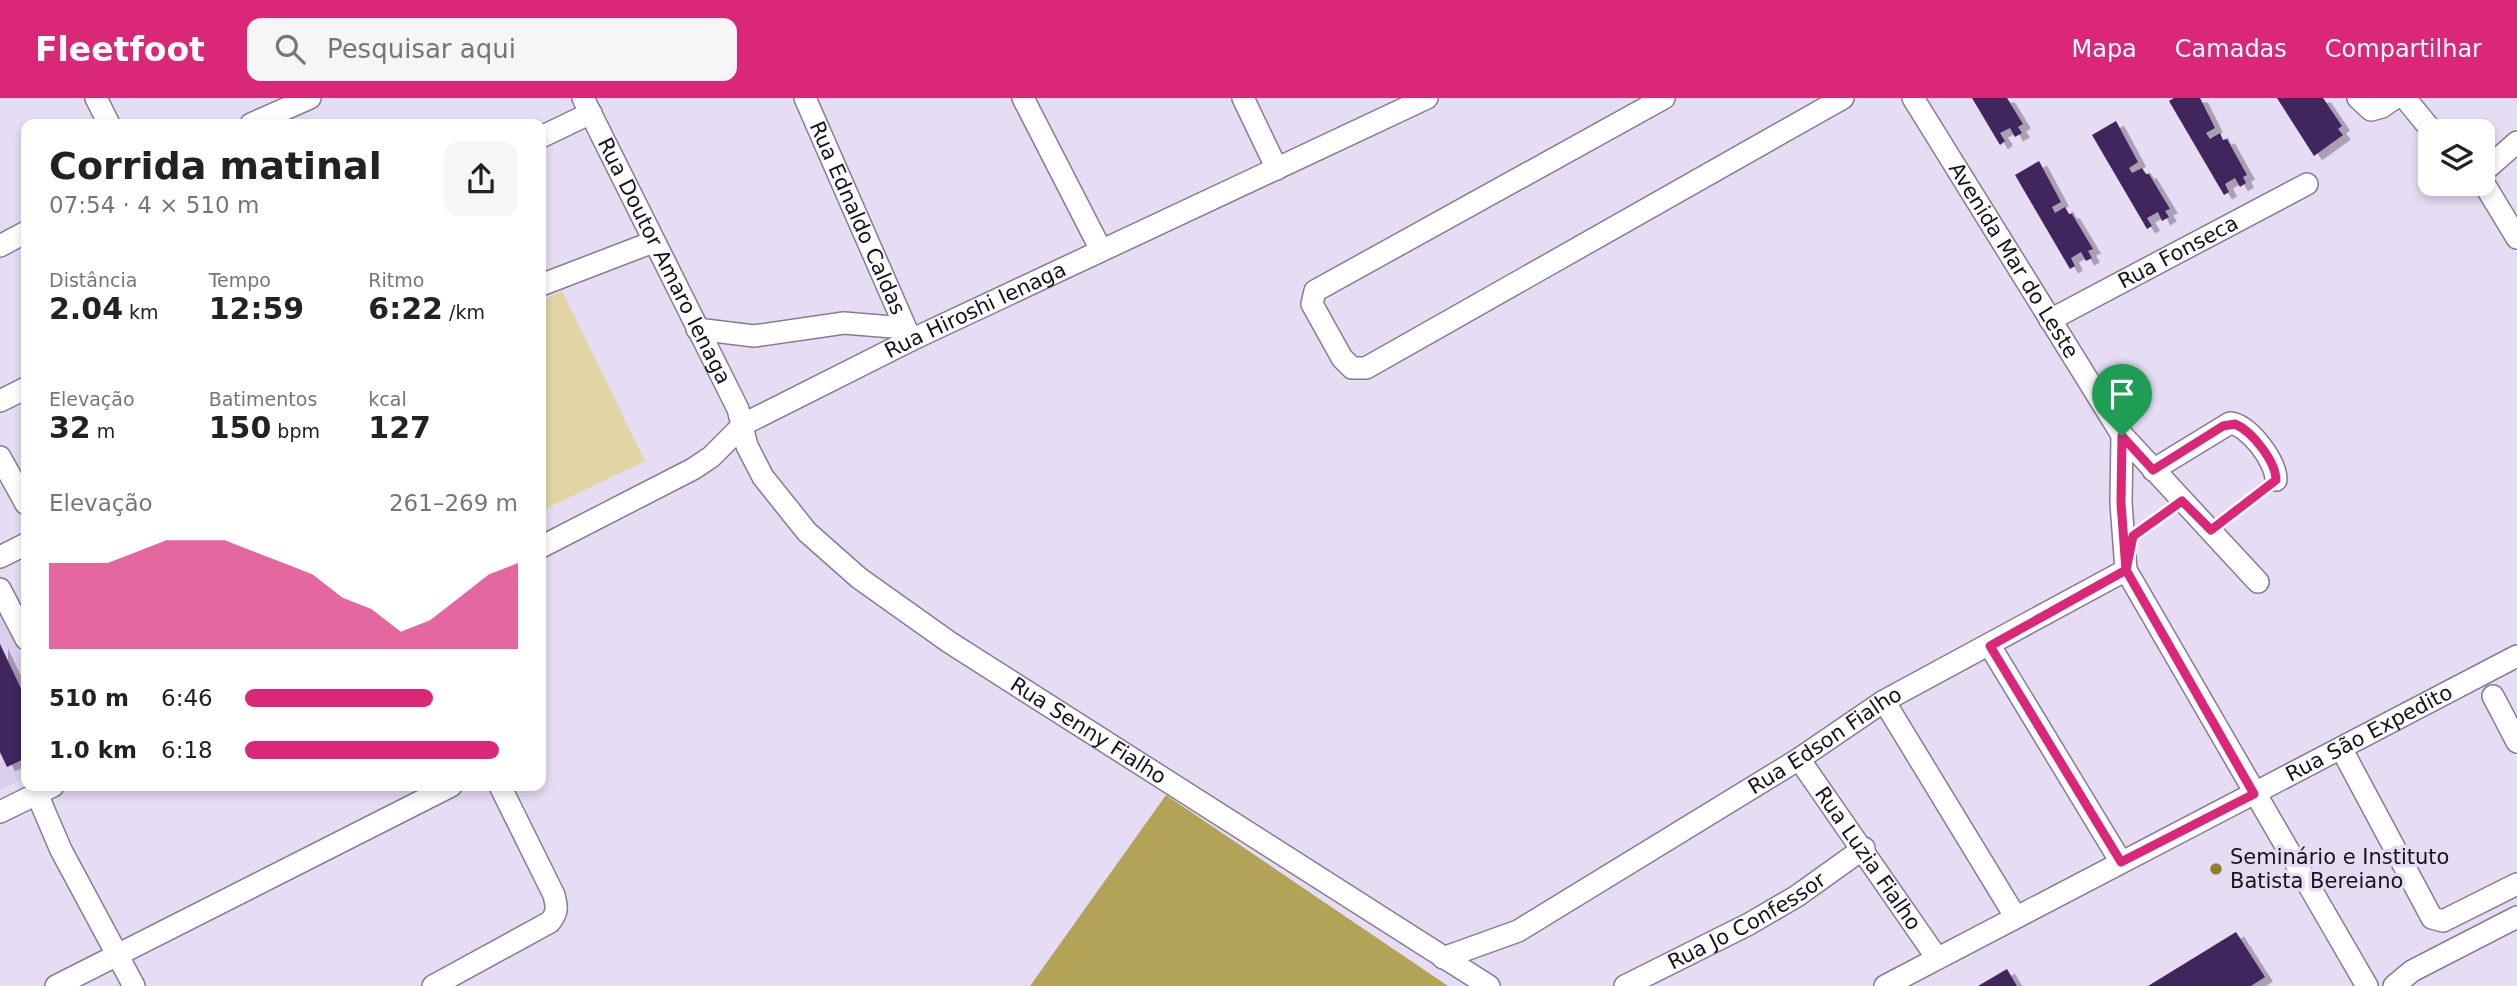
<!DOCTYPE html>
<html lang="pt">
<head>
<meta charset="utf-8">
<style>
  body { margin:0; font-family:"DejaVu Sans",sans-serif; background:#f6f6f6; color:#222; height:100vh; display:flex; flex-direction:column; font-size:26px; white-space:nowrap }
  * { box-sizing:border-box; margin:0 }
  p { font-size:23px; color:#767676 }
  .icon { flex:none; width:38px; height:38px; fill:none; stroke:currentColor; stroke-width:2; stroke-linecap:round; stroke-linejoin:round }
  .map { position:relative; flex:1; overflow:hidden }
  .side { position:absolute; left:21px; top:21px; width:525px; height:672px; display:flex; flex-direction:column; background:#fff; border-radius:14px; box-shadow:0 4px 10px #0003 }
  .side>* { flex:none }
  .controls { position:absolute; left:2418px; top:21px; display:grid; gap:14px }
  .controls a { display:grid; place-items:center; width:77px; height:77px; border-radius:14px; background:#fff; box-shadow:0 4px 10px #0003; font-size:35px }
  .pin { position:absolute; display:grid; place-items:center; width:60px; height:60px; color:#fff; margin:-72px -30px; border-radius:50% 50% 50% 0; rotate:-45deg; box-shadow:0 0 7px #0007 }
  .pin .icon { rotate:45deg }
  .round { display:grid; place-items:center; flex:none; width:74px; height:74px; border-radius:14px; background:#f6f6f6 }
  .summary { display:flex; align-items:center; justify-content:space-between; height:119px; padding:0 28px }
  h1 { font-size:38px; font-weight:600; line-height:52px }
  .stats { display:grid; grid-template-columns:repeat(3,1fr); gap:10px; height:119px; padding:7px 28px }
  .stats div { display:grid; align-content:center }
  .stats b { font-size:30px; font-weight:600 }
  .stats small { font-size:19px; font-weight:400 }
  .stats p { font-size:19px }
  .chart { height:196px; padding:14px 28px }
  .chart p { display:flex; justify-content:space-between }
  .chart svg { width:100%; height:126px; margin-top:7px; fill:#db2777; opacity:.7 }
  ul { padding:0 28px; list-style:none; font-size:23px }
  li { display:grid; grid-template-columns:112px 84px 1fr; align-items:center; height:52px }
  li i { height:18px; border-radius:9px; background:#db2777 }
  header { display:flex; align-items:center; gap:42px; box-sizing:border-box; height:98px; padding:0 35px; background:#db2777; color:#fff }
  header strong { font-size:33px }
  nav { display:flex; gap:38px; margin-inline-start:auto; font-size:24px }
  .search { width:490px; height:63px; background:#f6f6f6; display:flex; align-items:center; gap:18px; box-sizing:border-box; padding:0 24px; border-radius:14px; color:#767676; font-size:26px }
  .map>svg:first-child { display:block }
</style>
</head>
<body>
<header>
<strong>Fleetfoot</strong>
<div class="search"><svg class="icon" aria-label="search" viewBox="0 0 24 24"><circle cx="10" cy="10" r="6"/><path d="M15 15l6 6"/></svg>Pesquisar aqui</div>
<nav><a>Mapa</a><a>Camadas</a><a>Compartilhar</a></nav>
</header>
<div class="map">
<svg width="2517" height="888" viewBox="0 0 2517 888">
  <defs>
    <filter id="shadow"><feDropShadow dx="8" dy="4.5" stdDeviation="0" flood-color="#0004"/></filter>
  </defs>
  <rect width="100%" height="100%" fill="#e6dcf4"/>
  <path fill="#dbcfee" d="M0 514 26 566V679L0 692Z"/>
  <path fill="#e0d5a3" d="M562 193 645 363 541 413V203Z"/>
  <path fill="#b3a357" d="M1166 697 1448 888H1030Z"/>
  <g fill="#40255d" filter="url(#shadow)">
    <path d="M1972 0H2007L2023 26 2018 29 2022 35 2015 39 2010 30 2000 35 2005 43 2000 47Z"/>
    <path d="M2174 0H2200L2215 30 2206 35 2210 41 2220 35 2223 42 2227 41 2247 77 2243 79 2246 85 2240 89 2235 80 2225 86 2229 94 2224 97 2169 3Z"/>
    <path d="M2277 0H2323L2342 28 2338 31 2343 37 2314 58Z"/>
    <path d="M2116 23 2138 64 2129 70 2132 75 2142 70 2146 76H2149L2170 111 2165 113 2169 119 2162 123 2158 114 2147 120 2152 128 2147 131 2092 37Z"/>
    <path d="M2039 63 2061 104 2052 109 2055 115 2065 109 2069 116H2072L2093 151 2088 153 2092 160 2086 163 2081 154 2071 160 2075 168 2070 171 2015 77Z"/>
    <path d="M0 546 26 601V660L7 669 0 654Z"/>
    <path d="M2236 834 2265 879 2251 888H2148Z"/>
    <path d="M2007 871 2017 888H1978Z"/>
  </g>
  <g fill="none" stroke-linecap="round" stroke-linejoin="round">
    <defs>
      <g id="minor">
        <path d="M96 0 109 26"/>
        <path id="s1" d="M583 0 738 311 747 348 763 379 807 434 859 480 949 544 1489 888"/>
        <path id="s2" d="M805 0 911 242"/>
        <path d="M1023 0 1101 152"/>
        <path d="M1243 0 1277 71"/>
        <path d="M1664 0 1315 193 1312 206 1342 260 1352 270H1366L1843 0"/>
        <path id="s3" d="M1913 0 2122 337 2121 405 2126 472 2367 888"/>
        <path d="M2358 0 2371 12 2382 9 2395 0"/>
        <path d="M2405 0 2432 33"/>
        <path d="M251 26 310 0"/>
        <path d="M541 39 591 15"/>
        <path d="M2483 74 2517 44"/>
        <path d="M2483 84 2517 140"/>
        <path d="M0 148 26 134"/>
        <path d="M541 187 653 144"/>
        <path id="s4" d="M2050 222 2307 86"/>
        <path d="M697 231 754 238 844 225 905 230"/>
        <path d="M0 303 26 290"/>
        <path d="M2122 337 2258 484"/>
        <path d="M0 359 26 406"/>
        <path d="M2153 372 2230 325C2249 327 2276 363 2276 382"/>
        <path id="s5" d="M541 449 693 371 711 359 744 326 911 242 1427 0"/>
        <path d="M0 459 26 446"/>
        <path d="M0 491 26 541"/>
        <path d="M1990 548 2121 764"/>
        <path d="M2493 598 2517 644"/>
        <path d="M1884 603 2015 818"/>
        <path d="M2341 650 2432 820 2443 823 2517 786"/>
        <path id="s6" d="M1799 661 1937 860"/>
        <path d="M37 696 61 752 134 888"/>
        <path d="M0 714 53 688"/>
        <path id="s7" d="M1443 860 1518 833 1799 661 1884 603 2126 472"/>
        <path d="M56 888 451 688"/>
        <path d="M433 888 550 824C558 814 557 809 554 797L500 688"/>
        <path id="s8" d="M1625 888 1749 826 1797 798 1864 750"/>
        <path id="s9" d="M1885 888 2517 558"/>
        <path d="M2394 888 2412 873 2517 819"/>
      </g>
    </defs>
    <use href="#minor" stroke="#857c92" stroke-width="24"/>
    <g stroke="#958e9f" stroke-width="3.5" stroke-dasharray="3.5 3.5" stroke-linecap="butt">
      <path d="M2224 422 2263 393"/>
      <path d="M2141 432 2169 412"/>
    </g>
    <use href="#minor" stroke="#fff" stroke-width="21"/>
  </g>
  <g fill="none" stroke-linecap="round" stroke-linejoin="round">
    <defs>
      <path id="route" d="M2122 338 2121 405 2126 472 2254 696 2121 764 1990 548 2126 472 2133 438 2182 403 2211 432 2276 382C2276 364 2252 333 2235 326L2223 328 2153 372 2122 338"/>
    </defs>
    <use href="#route" stroke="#fff" stroke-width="14"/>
    <use href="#route" stroke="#db2777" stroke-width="9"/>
  </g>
  <circle fill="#917f26" stroke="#e6dcf4" stroke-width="2.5" cx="2216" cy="771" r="7"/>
  <g text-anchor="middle" stroke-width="7" stroke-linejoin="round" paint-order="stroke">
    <g font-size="21" fill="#16131b" stroke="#e6dcf4">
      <text dy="7" stroke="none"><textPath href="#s2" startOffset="131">Rua Ednaldo Caldas</textPath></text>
      <text dy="7" stroke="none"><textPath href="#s4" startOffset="145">Rua Fonseca</textPath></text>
      <text dy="7" stroke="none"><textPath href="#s1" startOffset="182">Rua Doutor Amaro Ienaga</textPath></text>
      <text dy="7" stroke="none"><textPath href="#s3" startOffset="191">Avenida Mar do Leste</textPath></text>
      <text dy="7" stroke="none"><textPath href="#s5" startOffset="497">Rua Hiroshi Ienaga</textPath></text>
      <text dy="7" stroke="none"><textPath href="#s1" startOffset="836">Rua Senny Fialho</textPath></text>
      <text dy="7" stroke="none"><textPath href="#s9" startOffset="546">Rua São Expedito</textPath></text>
      <text dy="7" stroke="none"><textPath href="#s7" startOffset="441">Rua Edson Fialho</textPath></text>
      <text dy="7" stroke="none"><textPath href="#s6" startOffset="121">Rua Luzia Fialho</textPath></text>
      <text dy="7" stroke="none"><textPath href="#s8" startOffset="138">Rua Jo Confessor</textPath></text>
    </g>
    <g font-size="21" fill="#16131b" stroke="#e6dcf4" text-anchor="start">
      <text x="2230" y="766">Seminário e Instituto<tspan x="2230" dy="24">Batista Bereiano</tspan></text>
    </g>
  </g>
</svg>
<div class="controls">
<a><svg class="icon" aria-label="layers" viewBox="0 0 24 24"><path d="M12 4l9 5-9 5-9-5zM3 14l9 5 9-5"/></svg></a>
</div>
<div class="pin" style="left:2122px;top:338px;background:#1e9e55"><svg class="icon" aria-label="arrive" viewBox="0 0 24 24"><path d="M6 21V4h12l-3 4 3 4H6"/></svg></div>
<section class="side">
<div class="summary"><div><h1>Corrida matinal</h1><p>07:54 · 4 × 510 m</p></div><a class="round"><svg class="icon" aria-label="share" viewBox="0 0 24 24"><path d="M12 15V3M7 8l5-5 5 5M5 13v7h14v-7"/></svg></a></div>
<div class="stats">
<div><p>Distância</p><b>2.04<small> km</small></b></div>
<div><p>Tempo</p><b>12:59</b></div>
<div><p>Ritmo</p><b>6:22<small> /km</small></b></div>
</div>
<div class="stats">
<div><p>Elevação</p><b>32<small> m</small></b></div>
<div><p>Batimentos</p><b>150<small> bpm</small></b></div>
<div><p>kcal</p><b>127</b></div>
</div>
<div class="chart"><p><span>Elevação</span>261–269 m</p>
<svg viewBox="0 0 160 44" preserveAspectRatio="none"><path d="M0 44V14L10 14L20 14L30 10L40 6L50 6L60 6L70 10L80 14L90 18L100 26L110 30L120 38L130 34L140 26L150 18L160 14V44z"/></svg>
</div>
<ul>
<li><b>510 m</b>6:46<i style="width:69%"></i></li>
<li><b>1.0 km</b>6:18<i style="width:93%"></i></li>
</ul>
</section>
</div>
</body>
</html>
